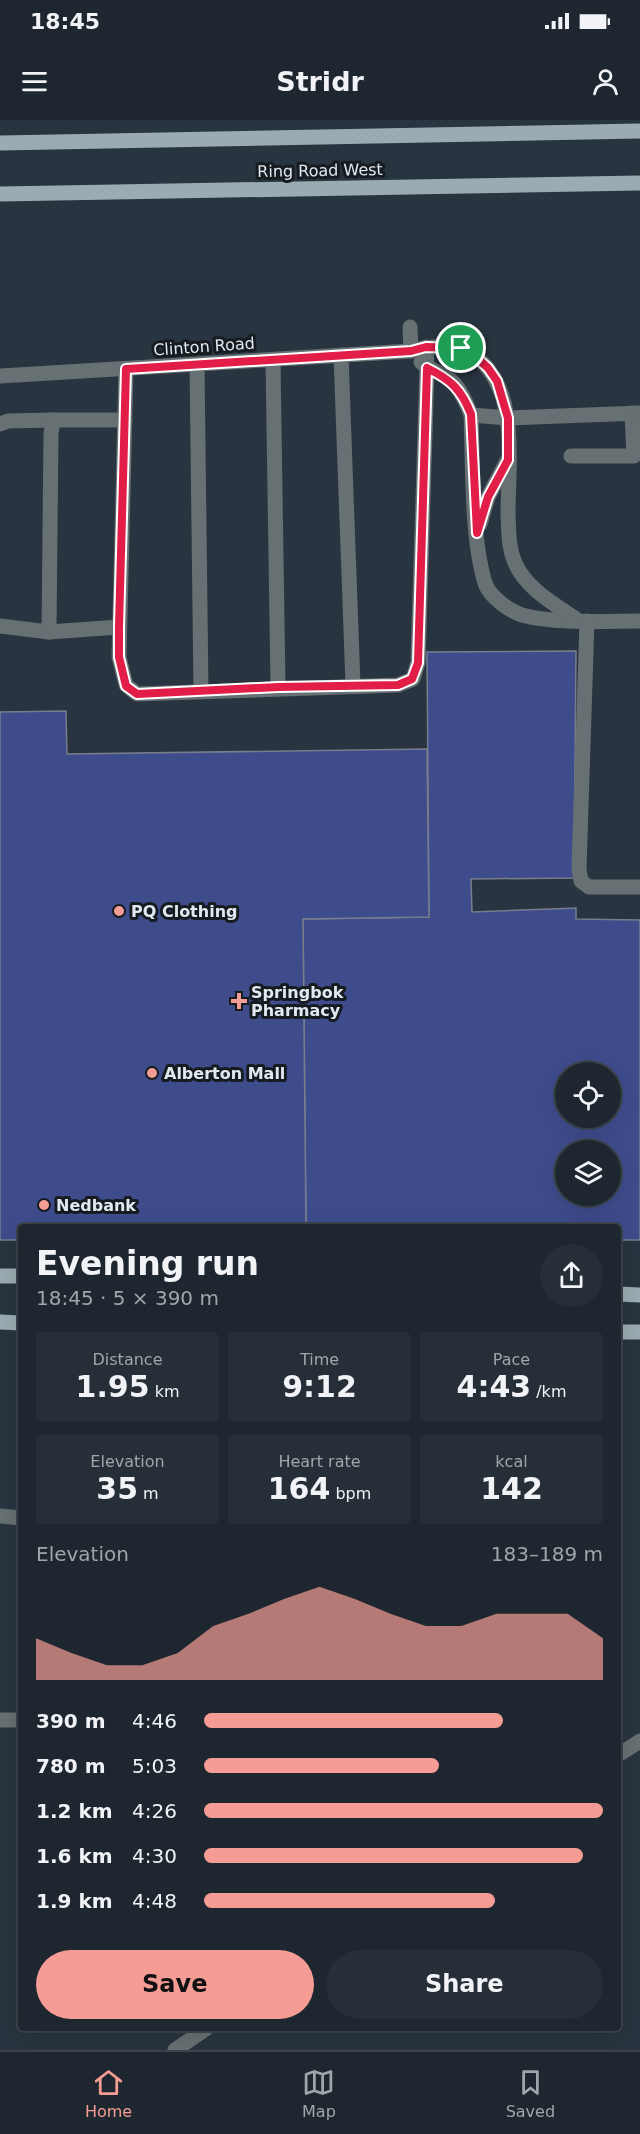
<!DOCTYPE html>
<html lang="en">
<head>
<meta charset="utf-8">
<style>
  body { margin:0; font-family:"DejaVu Sans",sans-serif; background:#262f37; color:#f1f3f6; height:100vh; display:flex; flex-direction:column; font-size:22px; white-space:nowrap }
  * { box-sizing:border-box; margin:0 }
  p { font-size:20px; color:#a1a5aa }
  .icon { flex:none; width:33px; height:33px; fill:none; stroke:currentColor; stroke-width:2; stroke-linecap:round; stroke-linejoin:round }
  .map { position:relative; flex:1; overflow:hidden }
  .side { position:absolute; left:18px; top:1104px; width:603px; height:807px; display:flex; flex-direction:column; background:#1e272f; border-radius:6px; box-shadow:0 6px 24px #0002,0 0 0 2px #3c444b }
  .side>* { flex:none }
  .buttons { position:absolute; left:555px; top:942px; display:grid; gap:12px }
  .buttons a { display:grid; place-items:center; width:66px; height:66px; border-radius:50%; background:#1e272f; box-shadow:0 6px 24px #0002,0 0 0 2px #3c444b; font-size:30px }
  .pin { position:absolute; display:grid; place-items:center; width:51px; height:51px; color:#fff; margin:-26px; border:3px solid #fff; border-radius:50%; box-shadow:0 2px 6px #0007 }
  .round { display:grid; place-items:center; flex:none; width:63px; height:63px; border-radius:32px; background:#262f37 }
  .headline { display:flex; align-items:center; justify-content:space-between; height:102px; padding:0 18px }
  h1 { font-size:33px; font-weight:700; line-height:45px }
  .metrics { display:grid; grid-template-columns:repeat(3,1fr); gap:9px; height:102px; padding:6px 18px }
  .metrics div { display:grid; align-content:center; border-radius:6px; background:#262f37; text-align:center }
  .metrics b { font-size:30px; font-weight:700 }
  .metrics small { font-size:16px; font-weight:400 }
  .metrics p { font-size:16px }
  .chart { height:168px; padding:12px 18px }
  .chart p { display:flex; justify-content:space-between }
  .chart svg { width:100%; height:108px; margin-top:6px; fill:#f59c95; opacity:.7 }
  .action { display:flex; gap:12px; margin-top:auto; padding:12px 18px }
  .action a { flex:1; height:69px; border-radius:36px; background:#f59c95; color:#111; font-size:24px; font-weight:700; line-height:69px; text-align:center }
  .action a+a { background:#262f37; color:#f1f3f6 }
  ul { padding:0 18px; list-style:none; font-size:20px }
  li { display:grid; grid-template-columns:96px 72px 1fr; align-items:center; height:45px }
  li i { height:15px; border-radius:8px; background:#f59c95 }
  .status { display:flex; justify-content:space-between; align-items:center; height:42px; padding:0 30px; background:#1e272f; direction:ltr }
  .status svg { height:16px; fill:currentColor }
  header { display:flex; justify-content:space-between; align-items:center; height:78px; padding:0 18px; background:#1e272f; font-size:27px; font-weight:700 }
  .tab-bar { display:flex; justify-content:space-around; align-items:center; height:84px; border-top:2px solid #3c444b; background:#1e272f; font-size:16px; color:#a1a5aa }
  .tab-bar a { display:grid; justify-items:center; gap:3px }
  .tab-bar .current { color:#f59c95 }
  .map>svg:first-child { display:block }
</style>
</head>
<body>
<div class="status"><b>18:45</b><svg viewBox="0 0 49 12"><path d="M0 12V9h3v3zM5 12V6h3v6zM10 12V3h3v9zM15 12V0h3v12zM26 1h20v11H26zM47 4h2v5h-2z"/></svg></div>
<header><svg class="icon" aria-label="menu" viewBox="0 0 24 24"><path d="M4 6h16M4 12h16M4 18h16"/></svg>Stridr<svg class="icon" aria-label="person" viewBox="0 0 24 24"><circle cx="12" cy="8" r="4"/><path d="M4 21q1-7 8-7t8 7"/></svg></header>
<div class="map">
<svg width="640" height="1930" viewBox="0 0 640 1930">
  <rect width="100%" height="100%" fill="#28343f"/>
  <g fill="#3e4c8c" stroke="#787d8d" stroke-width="1.5" fill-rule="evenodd">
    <path d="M576 531 574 758 471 759 472 792 576 788V799L640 800V1120H618V1107H306L303 799 429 797 427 532ZM566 952H610V998H566ZM566 1030H610V1076H566Z"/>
    <path d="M66 591 67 634 427 629 429 797 303 799 306 1107H21V1120H0V592Z"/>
  </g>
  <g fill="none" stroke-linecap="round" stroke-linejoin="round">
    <g stroke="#677072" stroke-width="15">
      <path d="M410 207 411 231"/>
      <path d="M341 235 353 565"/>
      <path d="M273 240 278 567"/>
      <path d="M421 242C429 249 438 252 447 257 459 265 466 282 471 295 473 344 471 417 485 463 489 476 509 491 522 495 554 504 606 501 640 501"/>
      <path d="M197 245 201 571"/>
      <path d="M126 249 119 537 126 565 137 574 398 565 413 559 418 542 427 248 426 227"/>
      <path d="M0 256 411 231C435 225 461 223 480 240 519 275 508 346 508 394 509 411 508 427 515 443 527 470 556 485 579 501"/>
      <path d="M471 295 508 298 640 293"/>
      <path d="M0 304 8 301 53 300"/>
      <path d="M571 336H634L632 293"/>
      <path d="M480 404 488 377 507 341"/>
      <path d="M587 501 579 749 581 761 589 767H640"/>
      <path d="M0 506 49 512"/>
      <path d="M119 507 49 512 51 314 53 300H125"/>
      <path d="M0 1396 21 1398"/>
      <path d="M0 1600H21"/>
      <path d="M618 1635 640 1621"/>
      <path d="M175 1930 207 1908"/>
    </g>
    <g stroke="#9aacb1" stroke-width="15">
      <path d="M0 23 640 11"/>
      <path d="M0 74 640 63"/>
      <path d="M0 1156H21"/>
      <path d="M618 1174 640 1175"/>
      <path d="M0 1202 21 1203"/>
      <path d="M618 1212H640"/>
    </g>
  </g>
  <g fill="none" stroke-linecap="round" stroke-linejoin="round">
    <defs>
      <path id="route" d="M426 227 461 228 476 237 488 248 497 261 508 298V340L488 377 477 413 471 294C461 269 451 260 427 248L418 543 412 559 398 565 278 567 137 574 126 566 119 537V507L126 249 411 231Z"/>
    </defs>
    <use href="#route" stroke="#fff" stroke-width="12"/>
    <use href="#route" stroke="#e11d48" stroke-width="8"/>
  </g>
  <g fill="#f59c95" stroke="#161b20" stroke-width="2">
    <circle cx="119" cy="791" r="6"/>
    <path d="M236 872h6v6h6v6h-6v6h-6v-6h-6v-6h6z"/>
    <circle cx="152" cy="953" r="6"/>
    <circle cx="44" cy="1085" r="6"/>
  </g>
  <g text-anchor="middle" stroke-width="6" stroke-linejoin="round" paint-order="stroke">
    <g font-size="16" fill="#e1e9f0" stroke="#161b20">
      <text transform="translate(320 50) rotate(-1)" y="6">Ring Road West</text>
      <text transform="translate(204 226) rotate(-4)" y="6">Clinton Road</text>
    </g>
    <g font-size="16" font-weight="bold" fill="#e1e9f0" stroke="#161b20" text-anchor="start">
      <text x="131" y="797">PQ Clothing</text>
      <text x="251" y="878">Springbok<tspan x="251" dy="18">Pharmacy</tspan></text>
      <text x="164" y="959">Alberton Mall</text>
      <text x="56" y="1091">Nedbank</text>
    </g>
  </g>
</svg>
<div class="buttons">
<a><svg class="icon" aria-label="locate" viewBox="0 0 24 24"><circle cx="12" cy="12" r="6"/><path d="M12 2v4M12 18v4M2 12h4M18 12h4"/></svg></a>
<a><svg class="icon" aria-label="layers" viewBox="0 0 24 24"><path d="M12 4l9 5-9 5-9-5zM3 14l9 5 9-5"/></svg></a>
</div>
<div class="pin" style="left:461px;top:228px;background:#1e9e55"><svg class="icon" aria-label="arrive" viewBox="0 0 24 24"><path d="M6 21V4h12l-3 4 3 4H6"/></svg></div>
<section class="side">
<div class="headline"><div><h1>Evening run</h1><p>18:45 · 5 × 390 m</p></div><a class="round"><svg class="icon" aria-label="share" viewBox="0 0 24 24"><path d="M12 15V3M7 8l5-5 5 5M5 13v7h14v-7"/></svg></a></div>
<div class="metrics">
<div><p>Distance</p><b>1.95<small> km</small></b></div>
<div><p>Time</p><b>9:12</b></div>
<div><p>Pace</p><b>4:43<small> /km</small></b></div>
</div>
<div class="metrics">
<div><p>Elevation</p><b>35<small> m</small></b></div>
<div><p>Heart rate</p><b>164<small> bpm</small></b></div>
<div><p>kcal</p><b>142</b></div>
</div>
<div class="chart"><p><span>Elevation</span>183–189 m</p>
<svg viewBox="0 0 160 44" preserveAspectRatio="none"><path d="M0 44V27L10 33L20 38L30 38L40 33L50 22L60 17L70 11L80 6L90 11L100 17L110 22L120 22L130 17L140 17L150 17L160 27V44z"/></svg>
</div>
<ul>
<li><b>390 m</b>4:46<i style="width:75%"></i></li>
<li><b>780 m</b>5:03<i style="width:59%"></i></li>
<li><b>1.2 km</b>4:26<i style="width:100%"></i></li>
<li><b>1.6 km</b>4:30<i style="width:95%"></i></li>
<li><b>1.9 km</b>4:48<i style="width:73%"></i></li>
</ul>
<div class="action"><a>Save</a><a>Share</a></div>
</section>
</div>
<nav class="tab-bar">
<a class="current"><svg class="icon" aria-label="home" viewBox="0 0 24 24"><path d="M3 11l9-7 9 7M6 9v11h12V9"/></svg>Home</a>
<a><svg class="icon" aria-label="map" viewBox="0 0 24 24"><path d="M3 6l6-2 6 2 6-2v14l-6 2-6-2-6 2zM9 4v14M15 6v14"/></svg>Map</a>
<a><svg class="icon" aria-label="saved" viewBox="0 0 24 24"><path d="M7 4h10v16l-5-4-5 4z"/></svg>Saved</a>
</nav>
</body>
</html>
